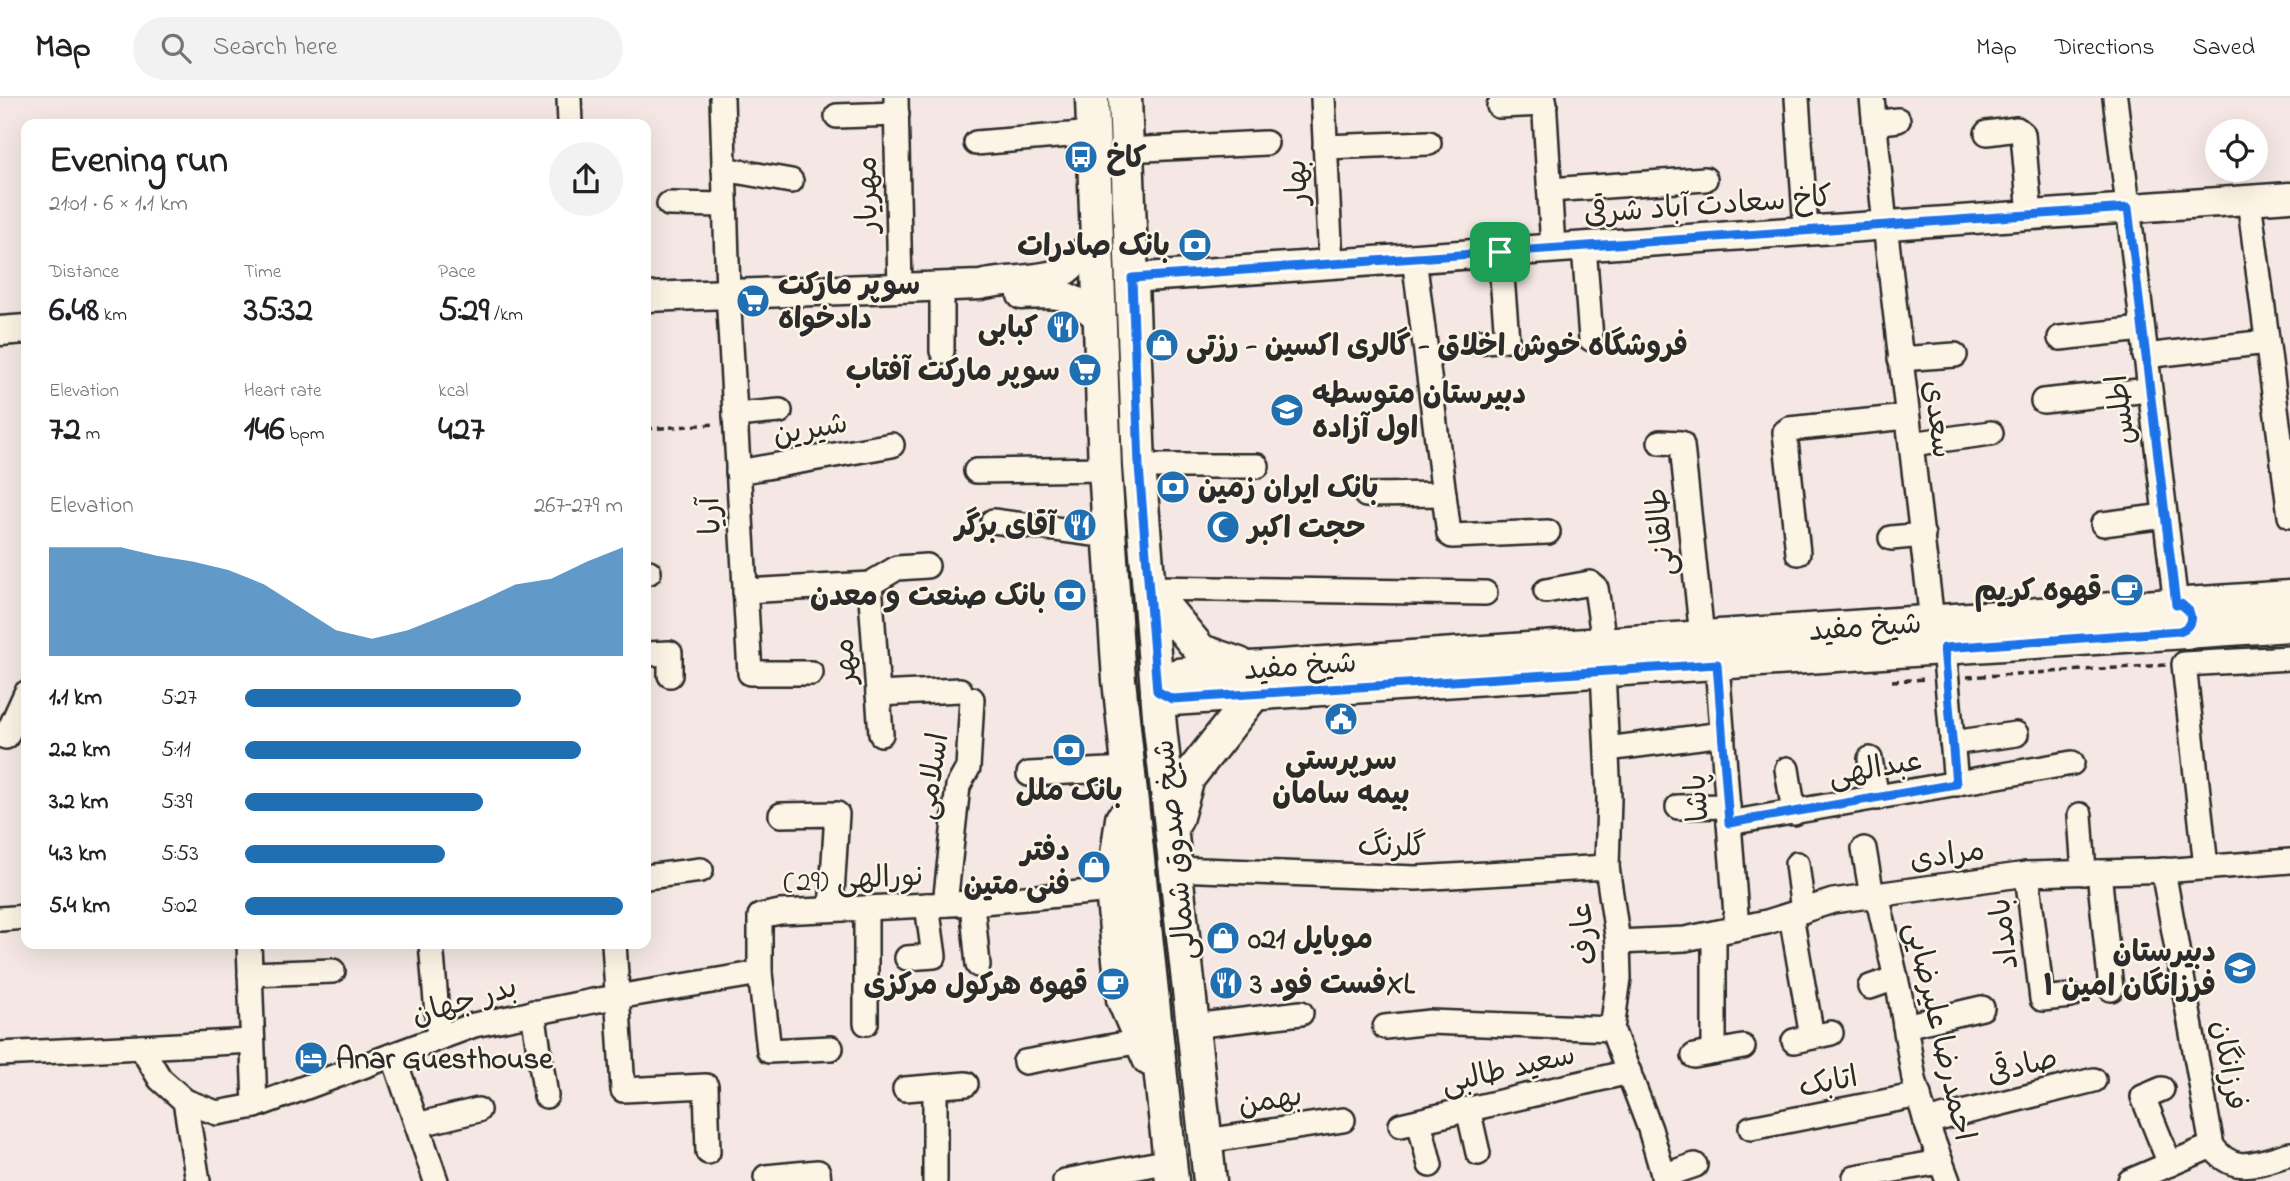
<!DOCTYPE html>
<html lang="en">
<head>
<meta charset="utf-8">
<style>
  body { margin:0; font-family:"Indie Flower","Playpen Sans Arabic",sans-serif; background:#f2f2f2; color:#202124; height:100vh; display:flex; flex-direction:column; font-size:26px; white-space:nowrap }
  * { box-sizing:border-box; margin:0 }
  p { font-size:23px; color:#757577 }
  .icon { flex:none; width:38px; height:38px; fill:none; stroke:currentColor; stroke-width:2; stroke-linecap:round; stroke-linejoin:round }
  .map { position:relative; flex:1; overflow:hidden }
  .panel { position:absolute; left:21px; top:21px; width:630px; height:830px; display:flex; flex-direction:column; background:#fff; border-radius:14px; box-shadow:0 7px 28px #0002 }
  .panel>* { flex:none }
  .tools { position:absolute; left:2205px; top:21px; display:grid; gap:14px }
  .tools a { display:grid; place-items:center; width:63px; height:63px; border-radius:50%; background:#fff; box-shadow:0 7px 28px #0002; font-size:35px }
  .pin { position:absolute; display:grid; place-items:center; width:60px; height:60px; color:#fff; margin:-30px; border-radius:14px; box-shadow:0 4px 10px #0006 }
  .round { display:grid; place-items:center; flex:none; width:74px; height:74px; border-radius:37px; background:#f2f2f2 }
  .headline { display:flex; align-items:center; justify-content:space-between; height:119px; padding:0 28px }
  h1 { font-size:38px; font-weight:800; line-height:52px }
  .stats { display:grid; grid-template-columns:repeat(3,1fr); gap:10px; height:119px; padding:7px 28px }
  .stats div { display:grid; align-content:center }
  .stats b { font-size:35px; font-weight:800 }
  .stats small { font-size:19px; font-weight:400 }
  .stats p { font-size:19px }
  .chart { height:196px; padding:14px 28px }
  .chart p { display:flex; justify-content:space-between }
  .chart svg { width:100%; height:126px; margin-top:7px; fill:#1f6fb2; opacity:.7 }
  ul { padding:0 28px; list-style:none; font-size:23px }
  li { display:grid; grid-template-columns:112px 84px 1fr; align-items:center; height:52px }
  li i { height:18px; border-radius:9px; background:#1f6fb2 }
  header { display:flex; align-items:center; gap:42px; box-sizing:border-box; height:98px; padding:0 35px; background:#fff; border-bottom:2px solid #e0e0e0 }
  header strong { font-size:33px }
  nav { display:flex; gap:38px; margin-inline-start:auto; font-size:24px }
  .search { width:490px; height:63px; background:#f2f2f2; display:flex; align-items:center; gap:18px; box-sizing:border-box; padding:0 24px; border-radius:38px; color:#757577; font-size:26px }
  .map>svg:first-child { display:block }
</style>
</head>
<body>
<header>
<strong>Map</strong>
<div class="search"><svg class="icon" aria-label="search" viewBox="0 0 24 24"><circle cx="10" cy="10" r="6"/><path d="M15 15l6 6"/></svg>Search here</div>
<nav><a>Map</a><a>Directions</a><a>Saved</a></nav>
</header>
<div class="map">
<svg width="2290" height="1083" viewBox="0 0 2290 1083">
  <rect width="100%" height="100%" fill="#f5e8e4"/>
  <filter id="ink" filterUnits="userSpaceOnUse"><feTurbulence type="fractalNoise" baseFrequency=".0143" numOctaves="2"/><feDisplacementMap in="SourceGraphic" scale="14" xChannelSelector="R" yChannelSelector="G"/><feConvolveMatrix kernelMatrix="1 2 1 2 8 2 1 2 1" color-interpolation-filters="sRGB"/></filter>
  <g filter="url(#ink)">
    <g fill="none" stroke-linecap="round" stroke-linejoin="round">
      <defs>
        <g id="minor">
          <path d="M569 0 570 26"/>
          <path d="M722 0 728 195 750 575H811"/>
          <path d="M896 0 900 191"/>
          <path d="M1323 0 1331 166"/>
          <path d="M1544 0 1553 150"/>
          <path d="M1797 0 1806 133"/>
          <path d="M1872 0 1885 127 1932 523"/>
          <path d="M2115 0 2176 507"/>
          <path d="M1499 8 1545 6"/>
          <path d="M837 18 897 16"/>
          <path d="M1874 25 1898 22"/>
          <path d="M1987 35 2017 31 2023 36 2030 117"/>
          <path d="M976 45 1093 35"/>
          <path d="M1325 49 1429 45"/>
          <path d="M1126 52 1266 45"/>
          <path d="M724 71 791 83"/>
          <path d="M1550 92 1705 81"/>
          <path d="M2249 102 2290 418"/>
          <path d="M669 106 725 107"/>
          <path d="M1584 148 1591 241"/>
          <path d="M1414 160 1449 436 1452 438 1548 434"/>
          <path d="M2060 240 2142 231"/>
          <path d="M1474 244 1507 241 1500 154"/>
          <path d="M942 253V189"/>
          <path d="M2145 258 2267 244"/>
          <path d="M1900 261 1955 257"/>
          <path d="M2043 303 2149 292"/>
          <path d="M735 317 780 313"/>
          <path d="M1660 344 1681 345 1682 348 1702 539"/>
          <path d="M1911 346 1991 335"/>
          <path d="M1139 368H1257"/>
          <path d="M976 373 1105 371"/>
          <path d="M738 374 892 347"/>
          <path d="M1366 397 1444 396"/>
          <path d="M993 423 1109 438"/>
          <path d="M2103 426 2165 418"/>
          <path d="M1891 440 1923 437"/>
          <path d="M1798 455 1785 334 1789 331 1907 319"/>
          <path d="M646 475 649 474"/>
          <path d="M870 486 881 636"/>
          <path d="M1149 490 1485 495"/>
          <path d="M745 493 870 486 897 470 927 468"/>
          <path d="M1546 493 1590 485 1596 490 1604 545"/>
          <path d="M1944 550 1956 686"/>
          <path d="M646 556 670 555V577"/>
          <path d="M1717 566 1737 830"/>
          <path d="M1603 573 1609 700 1607 769 1618 844 1619 880 1612 931 1650 1031 1665 1083"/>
          <path d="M878 596 960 592"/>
          <path d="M0 637 6 639 26 595"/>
          <path d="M1952 645 2016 636"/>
          <path d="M1607 651 1723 636"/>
          <path d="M1870 661 1877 700"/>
          <path d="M1787 671 1794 715"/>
          <path d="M1029 676 1128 671"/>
          <path d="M1678 709 1728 708"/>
          <path d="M781 717 837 716 831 811"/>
          <path d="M2080 717 2084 775"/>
          <path d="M1729 725 2072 665"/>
          <path d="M1864 751 1872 798"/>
          <path d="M1797 766 1803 813"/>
          <path d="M2206 769 2184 566 2290 560"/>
          <path d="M1175 771 1416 780 1607 769"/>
          <path d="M2163 772 2212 1048C2234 1079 2258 1064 2290 1056"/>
          <path d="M2099 774 2111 891"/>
          <path d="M2027 776 2042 901 2071 898"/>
          <path d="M646 779 701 772"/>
          <path d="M1877 797 1900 898 1914 981 1926 1024 1948 1083"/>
          <path d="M972 805 978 867"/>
          <path d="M945 806 958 688 968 670 972 601"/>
          <path d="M1791 817 1812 939"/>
          <path d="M0 821 26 819"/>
          <path d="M1618 844 1685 841 1767 824 1833 803 2027 776 2175 772 2290 763"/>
          <path d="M249 845 255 1008"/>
          <path d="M431 845 439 939"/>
          <path d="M614 845 623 992 706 988 708 1054"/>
          <path d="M907 860 934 858 927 807"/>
          <path d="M760 875 769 953 831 950"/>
          <path d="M250 876 333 873"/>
          <path d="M1870 889 1896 880"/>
          <path d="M533 914 546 998"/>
          <path d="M866 925V810"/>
          <path d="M1193 928 1301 915"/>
          <path d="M1905 928 1982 910"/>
          <path d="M1385 929 1430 924 1612 931"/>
          <path d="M1794 943 1831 935"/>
          <path d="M141 949 252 943"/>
          <path d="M1714 954V835"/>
          <path d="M0 956 141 949 160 981 185 1003 217 1015 255 1008 474 927 593 903 760 875V818L780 814 972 805 1112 792"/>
          <path d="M393 957 436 1083"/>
          <path d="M1694 958 1743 949"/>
          <path d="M1025 964 1141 943"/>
          <path d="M905 991 966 986"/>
          <path d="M2162 991 2143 999 2170 1066"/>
          <path d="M185 1003 198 1083"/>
          <path d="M1468 1011 1478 1055"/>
          <path d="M1419 1023 1430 1067"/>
          <path d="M1926 1024 2094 982"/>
          <path d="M417 1027 478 1012"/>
          <path d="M1401 1027 1629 974"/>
          <path d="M1751 1030 1919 997"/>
          <path d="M1206 1043 1343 1022"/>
          <path d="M1663 1078 1695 1067"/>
          <path d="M766 1079 818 1074 819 1083"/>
          <path d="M1855 1079 1940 1064"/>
          <path d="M935 1083V989"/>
          <path d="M1065 1083 1170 1063"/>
          <path d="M2130 1083 2212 1048"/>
        </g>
        <g id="tertiary">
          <path d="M1131 180 2290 99"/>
          <path d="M1022 197C1059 195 1068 194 1098 219"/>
          <path d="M646 199 980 187C1002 181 1050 183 1066 172 1077 164 1087 150 1096 140"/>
          <path d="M0 233 26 231"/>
        </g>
        <g id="secondary">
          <path d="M1092 0 1105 371 1119 582 1172 1083"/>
          <path d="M1125 0 1139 368 1160 629 1210 1083"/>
          <path d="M1149 490 1201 553 1239 566"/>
          <path d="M1157 593 1178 577 1250 570 2290 499"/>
          <path d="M1157 593 1172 601 2290 527"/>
          <path d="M1122 721 1112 792 1123 901 1149 961"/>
          <path d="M1176 722 1188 680 1254 596"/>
        </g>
      </defs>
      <use href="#minor" stroke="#2b2b2b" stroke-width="28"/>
      <use href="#tertiary" stroke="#2b2b2b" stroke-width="33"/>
      <use href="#secondary" stroke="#2b2b2b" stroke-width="37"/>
      <g stroke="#2b2b2b" stroke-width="3.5" stroke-dasharray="7 5" stroke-linecap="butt">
        <path d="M646 331 716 326"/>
        <path d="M1967 579 2166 567"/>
        <path d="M1892 583 1928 581"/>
      </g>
      <use href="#minor" stroke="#fcf5e5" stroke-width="23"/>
      <use href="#tertiary" stroke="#fcf5e5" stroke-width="28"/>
      <use href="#secondary" stroke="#fcf5e5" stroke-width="32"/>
    </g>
  </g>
  <g fill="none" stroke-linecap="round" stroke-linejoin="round" filter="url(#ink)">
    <defs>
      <path id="route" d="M2128 110 2176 507 2181 506 2189 513C2193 523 2189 530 2179 533L1944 550 1956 686 1729 725 1717 566 1172 601 1157 593 1139 368 1132 180Z"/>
    </defs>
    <use href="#route" stroke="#fff" stroke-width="14"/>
    <use href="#route" stroke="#1a73e8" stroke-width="9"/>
  </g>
  <defs>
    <symbol id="bus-disc" viewBox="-11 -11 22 22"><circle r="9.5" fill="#1f6fb2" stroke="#fcf5e5"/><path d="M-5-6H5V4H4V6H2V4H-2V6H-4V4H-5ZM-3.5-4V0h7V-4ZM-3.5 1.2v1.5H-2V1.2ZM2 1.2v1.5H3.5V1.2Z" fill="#fff"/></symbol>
    <symbol id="bank-disc" viewBox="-11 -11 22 22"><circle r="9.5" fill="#1f6fb2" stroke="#fcf5e5"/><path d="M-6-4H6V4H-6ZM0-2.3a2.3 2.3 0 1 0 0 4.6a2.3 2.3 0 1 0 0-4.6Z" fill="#fff"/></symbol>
    <symbol id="supermarket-disc" viewBox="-11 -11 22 22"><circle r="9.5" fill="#1f6fb2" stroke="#fcf5e5"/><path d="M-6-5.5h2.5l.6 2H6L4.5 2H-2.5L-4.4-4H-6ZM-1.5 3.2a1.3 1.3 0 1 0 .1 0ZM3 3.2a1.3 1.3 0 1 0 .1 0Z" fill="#fff"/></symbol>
    <symbol id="restaurant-disc" viewBox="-11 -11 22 22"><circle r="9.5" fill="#1f6fb2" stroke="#fcf5e5"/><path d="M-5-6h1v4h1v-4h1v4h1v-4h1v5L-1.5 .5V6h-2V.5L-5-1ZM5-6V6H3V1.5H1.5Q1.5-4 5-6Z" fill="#fff"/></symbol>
    <symbol id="shop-disc" viewBox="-11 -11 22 22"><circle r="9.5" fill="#1f6fb2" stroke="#fcf5e5"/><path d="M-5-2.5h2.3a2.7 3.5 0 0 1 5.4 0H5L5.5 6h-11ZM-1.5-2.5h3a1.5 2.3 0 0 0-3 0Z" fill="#fff"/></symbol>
    <symbol id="school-disc" viewBox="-11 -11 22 22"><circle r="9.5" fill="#1f6fb2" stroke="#fcf5e5"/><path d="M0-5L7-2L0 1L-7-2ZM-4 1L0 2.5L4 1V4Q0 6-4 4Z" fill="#fff"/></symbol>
    <symbol id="mosque-disc" viewBox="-11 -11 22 22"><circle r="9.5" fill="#1f6fb2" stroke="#fcf5e5"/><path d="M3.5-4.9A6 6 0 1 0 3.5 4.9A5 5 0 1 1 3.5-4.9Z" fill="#fff"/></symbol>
    <symbol id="cafe-disc" viewBox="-11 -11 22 22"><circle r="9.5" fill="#1f6fb2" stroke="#fcf5e5"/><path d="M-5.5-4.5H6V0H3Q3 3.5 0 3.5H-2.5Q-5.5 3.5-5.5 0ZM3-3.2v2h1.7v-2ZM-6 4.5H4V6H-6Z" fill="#fff"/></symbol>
    <symbol id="civic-disc" viewBox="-11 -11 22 22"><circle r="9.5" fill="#1f6fb2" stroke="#fcf5e5"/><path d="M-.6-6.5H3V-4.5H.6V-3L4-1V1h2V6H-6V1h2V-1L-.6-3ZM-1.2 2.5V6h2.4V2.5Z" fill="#fff"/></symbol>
    <symbol id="hotel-disc" viewBox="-11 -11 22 22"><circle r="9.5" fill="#1f6fb2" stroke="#fcf5e5"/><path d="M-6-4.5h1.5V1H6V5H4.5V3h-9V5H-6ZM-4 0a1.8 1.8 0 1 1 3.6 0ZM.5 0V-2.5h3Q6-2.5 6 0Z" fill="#fff"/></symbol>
  </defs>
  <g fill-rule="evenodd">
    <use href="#bus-disc" x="1062" y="40" width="38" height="38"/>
    <use href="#bank-disc" x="1176" y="128" width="38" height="38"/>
    <use href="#supermarket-disc" x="734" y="184" width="38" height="38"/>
    <use href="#restaurant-disc" x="1044" y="210" width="38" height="38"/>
    <use href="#shop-disc" x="1143" y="228" width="38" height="38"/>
    <use href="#supermarket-disc" x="1066" y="253" width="38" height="38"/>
    <use href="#school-disc" x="1268" y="293" width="38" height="38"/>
    <use href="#bank-disc" x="1154" y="370" width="38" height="38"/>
    <use href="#restaurant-disc" x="1061" y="408" width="38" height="38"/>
    <use href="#mosque-disc" x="1204" y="410" width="38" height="38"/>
    <use href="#cafe-disc" x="2108" y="473" width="38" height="38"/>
    <use href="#bank-disc" x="1051" y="478" width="38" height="38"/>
    <use href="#civic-disc" x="1322" y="602" width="38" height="38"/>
    <use href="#bank-disc" x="1050" y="633" width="38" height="38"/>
    <use href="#shop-disc" x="1075" y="750" width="38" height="38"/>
    <use href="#shop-disc" x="1204" y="821" width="38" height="38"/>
    <use href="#school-disc" x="2221" y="851" width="38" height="38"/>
    <use href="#restaurant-disc" x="1207" y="866" width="38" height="38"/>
    <use href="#cafe-disc" x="1094" y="867" width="38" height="38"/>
    <use href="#hotel-disc" x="292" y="941" width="38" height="38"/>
  </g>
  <g text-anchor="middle" stroke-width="5" stroke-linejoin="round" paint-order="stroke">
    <g font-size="30" font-weight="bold" fill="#2b2b2b" stroke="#fcf5e5" text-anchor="start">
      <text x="1106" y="69">کاخ</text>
      <text x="1170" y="157" text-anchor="end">بانک صادرات</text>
      <text x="778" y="196">سوپر مارکت<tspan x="778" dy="34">دادخواه</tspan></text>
      <text x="1038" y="239" text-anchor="end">کبابی</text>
      <text x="1186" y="257">فروشگاه خوش اخلاق - گالری اکسین - رزتی</text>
      <text x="1060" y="282" text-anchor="end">سوپر مارکت آفتاب</text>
      <text x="1312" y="305">دبیرستان متوسطه<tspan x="1312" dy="34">اول آزاده</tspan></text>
      <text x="1198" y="399">بانک ایران زمین</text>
      <text x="1056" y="437" text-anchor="end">آقاى برگر</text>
      <text x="1248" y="439">حجت اکبر</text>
      <text x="2102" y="502" text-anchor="end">قهوه کریم</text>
      <text x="1046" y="507" text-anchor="end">بانک صنعت و معدن</text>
      <text x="1341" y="671" text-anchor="middle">سرپرستی<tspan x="1341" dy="34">بیمه سامان</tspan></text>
      <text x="1069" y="702" text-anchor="middle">بانک ملل</text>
      <text x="1070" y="762" text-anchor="end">دفتر<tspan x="1070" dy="34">فنی متین</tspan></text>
      <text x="1248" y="850">موبایل 021</text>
      <text x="2216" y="863" text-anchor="end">دبیرستان<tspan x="2216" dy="34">فرزانگان امین ۱</tspan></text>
      <text x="1250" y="895">فست فود 3XL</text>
      <text x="1088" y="896" text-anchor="end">قهوه هرکول مرکزی</text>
      <text x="336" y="970">Anar Guesthouse</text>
    </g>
    <g font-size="30" fill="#2b2b2b" stroke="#fcf5e5">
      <text transform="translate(1296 84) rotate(-93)" y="10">بهار</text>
      <text transform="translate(866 96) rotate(-91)" y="10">مهریار</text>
      <text transform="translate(1708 106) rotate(-4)" y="10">کاخ سعادت آباد شرقی</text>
      <text transform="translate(2120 312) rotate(-97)" y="10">اطلس</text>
      <text transform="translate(1939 321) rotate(83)" y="10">سعدی</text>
      <text transform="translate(810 330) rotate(-10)" y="10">شیرین</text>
      <text transform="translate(709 418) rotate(-93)" y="10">آریا</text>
      <text transform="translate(1660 434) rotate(-96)" y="10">طالقانی</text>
      <text transform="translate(1865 528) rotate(-4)" y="10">شیخ مفید</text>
      <text transform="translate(844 563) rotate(-94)" y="10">مهر</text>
      <text transform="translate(1300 567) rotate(-4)" y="10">شیخ مفید</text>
      <text transform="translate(1875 669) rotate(-10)" y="10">عبدالهی</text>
      <text transform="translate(931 678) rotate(-81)" y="10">اسلامی</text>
      <text transform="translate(1696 700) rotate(-94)" y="10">پاشا</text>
      <text transform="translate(1392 747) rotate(1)" y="10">گلرنگ</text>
      <text transform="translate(1174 752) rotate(-96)" y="10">شیخ صدوق شمالی</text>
      <text transform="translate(1947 756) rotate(-8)" y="10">مرادی</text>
      <text transform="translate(854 780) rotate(-3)" y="10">نورالهی (29)</text>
      <text transform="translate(1583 836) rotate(-96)" y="10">عارف</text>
      <text transform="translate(2003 836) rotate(-97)" y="10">بامداد</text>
      <text transform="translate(464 902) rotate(-16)" y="10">بدر جهان</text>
      <text transform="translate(1941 933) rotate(77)" y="10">احمدرضا علیرضایی</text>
      <text transform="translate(2022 967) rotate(-14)" y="10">صادقی</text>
      <text transform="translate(2230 967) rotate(80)" y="10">فرزانگان</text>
      <text transform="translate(1508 970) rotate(-13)" y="10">سعید طالبی</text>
      <text transform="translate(1828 983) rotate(-11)" y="10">اتابک</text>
      <text transform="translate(1270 1001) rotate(-9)" y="10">بهمن</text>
    </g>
  </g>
</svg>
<div class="tools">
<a><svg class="icon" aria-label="locate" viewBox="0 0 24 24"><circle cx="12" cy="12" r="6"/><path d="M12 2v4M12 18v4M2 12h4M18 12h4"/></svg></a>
</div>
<div class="pin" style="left:1500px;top:154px;background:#1e9e55"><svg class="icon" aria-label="arrive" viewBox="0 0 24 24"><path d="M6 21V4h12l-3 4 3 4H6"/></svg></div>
<section class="panel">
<div class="headline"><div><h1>Evening run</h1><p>21:01 · 6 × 1.1 km</p></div><a class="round"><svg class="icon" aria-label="share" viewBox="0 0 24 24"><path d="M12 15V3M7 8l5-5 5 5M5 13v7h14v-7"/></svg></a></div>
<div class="stats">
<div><p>Distance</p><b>6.48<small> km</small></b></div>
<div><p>Time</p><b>35:32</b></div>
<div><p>Pace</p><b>5:29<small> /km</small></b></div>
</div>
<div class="stats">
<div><p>Elevation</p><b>72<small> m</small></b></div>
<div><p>Heart rate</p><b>146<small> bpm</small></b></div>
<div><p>kcal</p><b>427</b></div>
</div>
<div class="chart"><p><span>Elevation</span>267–279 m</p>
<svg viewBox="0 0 160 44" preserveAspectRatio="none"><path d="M0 44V6L10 6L20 6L30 9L40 11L50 14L60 19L70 27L80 35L90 38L100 35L110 30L120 25L130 19L140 17L150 11L160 6V44z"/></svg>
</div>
<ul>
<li><b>1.1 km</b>5:27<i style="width:73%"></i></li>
<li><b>2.2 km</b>5:11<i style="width:89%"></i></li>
<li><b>3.2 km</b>5:39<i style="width:63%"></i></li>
<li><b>4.3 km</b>5:53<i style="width:53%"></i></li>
<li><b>5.4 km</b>5:02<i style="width:100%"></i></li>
</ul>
</section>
</div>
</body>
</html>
